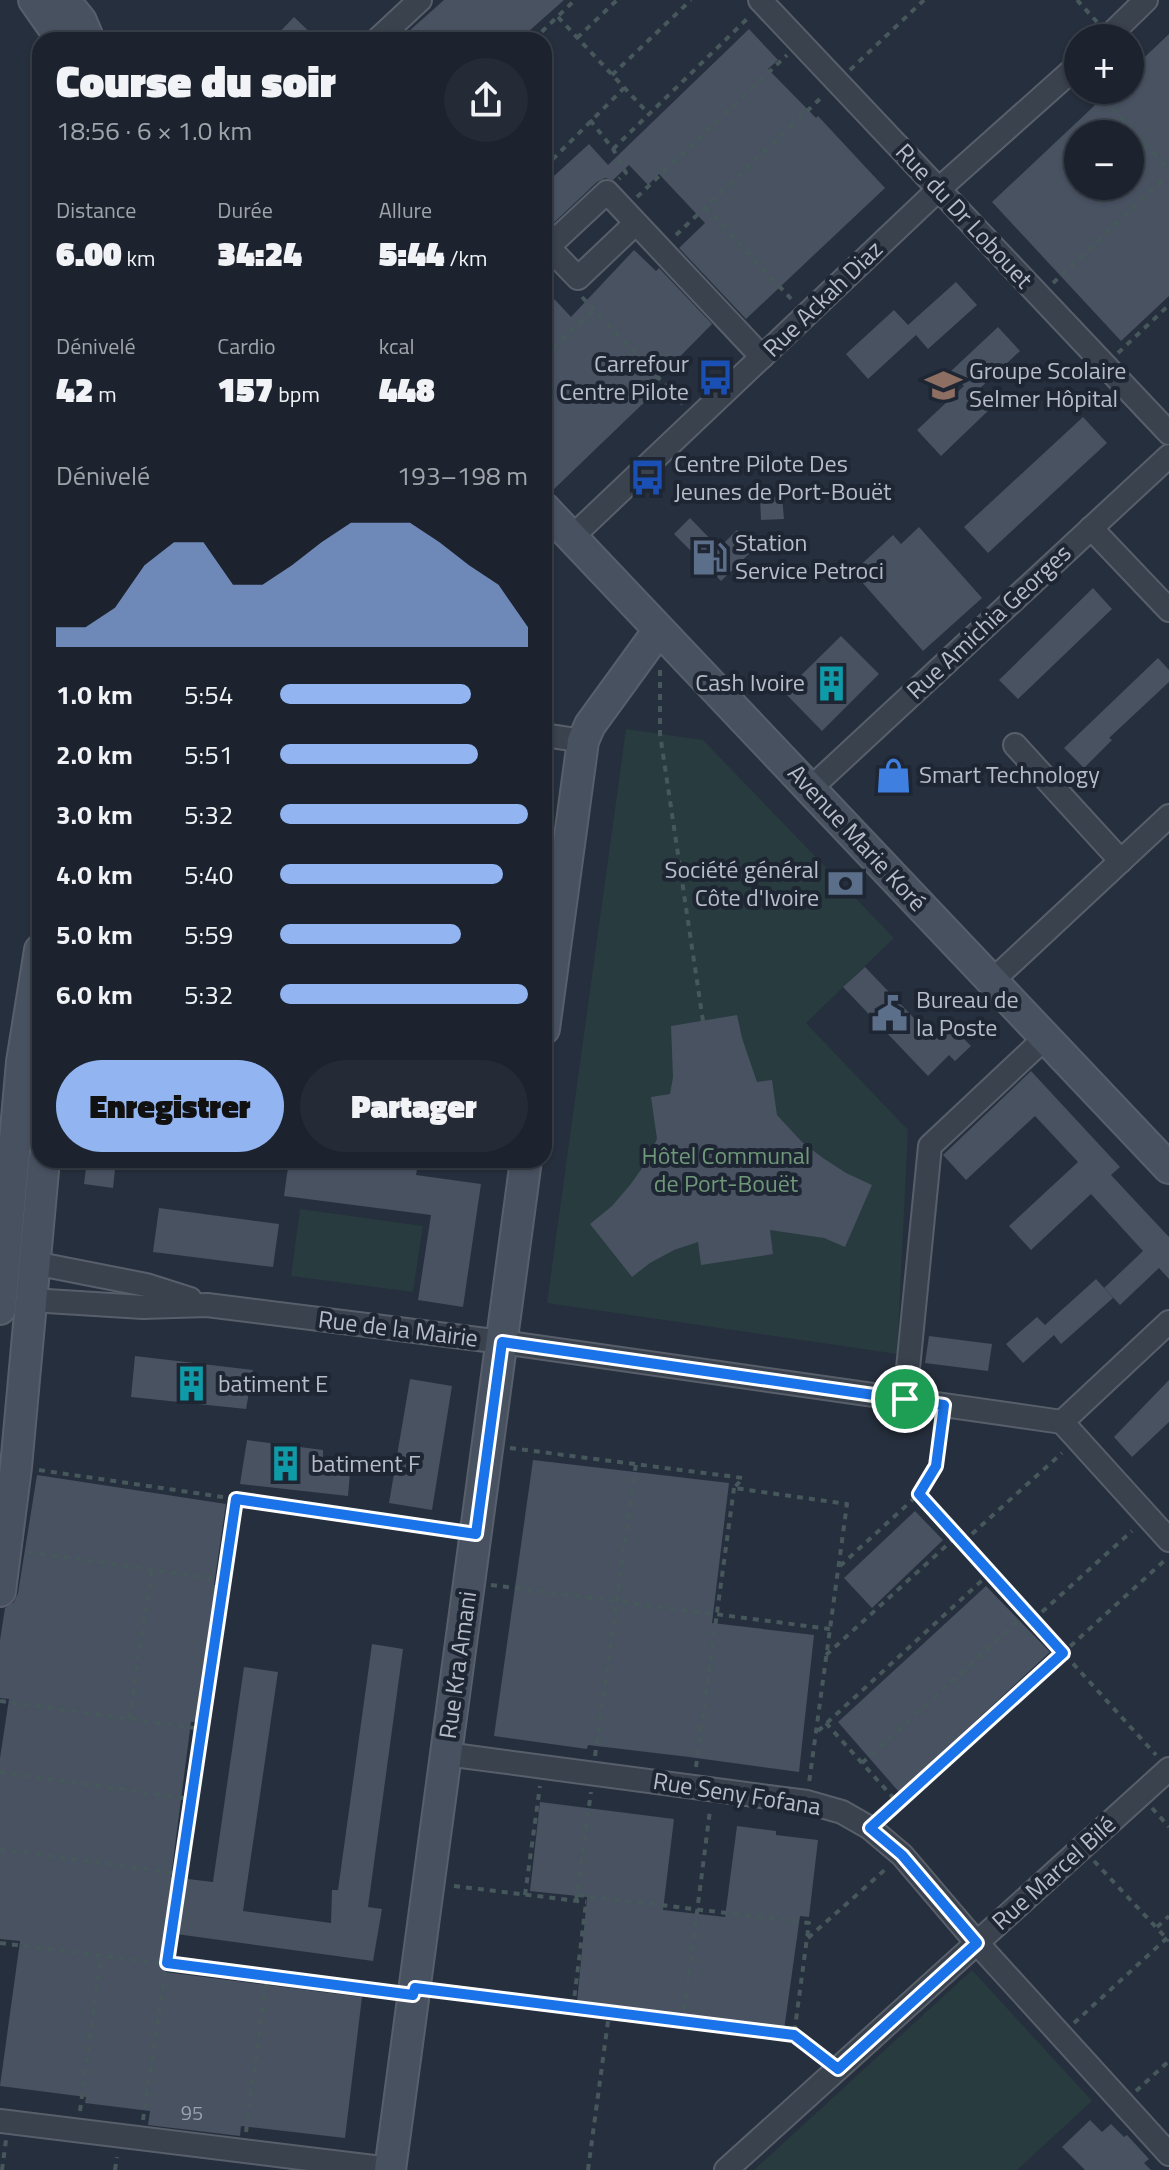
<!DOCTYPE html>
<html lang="fr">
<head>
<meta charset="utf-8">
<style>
  body { margin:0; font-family:"Titillium Web",sans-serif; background:#252b36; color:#f1f3f6; height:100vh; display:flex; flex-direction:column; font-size:30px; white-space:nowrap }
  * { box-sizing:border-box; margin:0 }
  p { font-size:26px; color:#a0a4aa }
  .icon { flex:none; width:44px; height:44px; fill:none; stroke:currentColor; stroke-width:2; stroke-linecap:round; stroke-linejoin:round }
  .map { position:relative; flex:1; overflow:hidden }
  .panel { position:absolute; left:32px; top:32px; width:520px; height:1136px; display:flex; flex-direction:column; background:#1c232e; border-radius:24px; box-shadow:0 2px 6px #0004,0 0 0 2px #3a404a }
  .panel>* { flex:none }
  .buttons { position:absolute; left:1064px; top:24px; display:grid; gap:16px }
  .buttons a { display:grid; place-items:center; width:80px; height:80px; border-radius:50%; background:#1c232e; box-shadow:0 2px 6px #0004,0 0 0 2px #3a404a; font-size:40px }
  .pin { position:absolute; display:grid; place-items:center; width:68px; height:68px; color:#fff; margin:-34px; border:4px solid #fff; border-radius:50%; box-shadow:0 2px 8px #0007 }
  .round { display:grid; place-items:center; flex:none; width:84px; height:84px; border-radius:42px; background:#252b36 }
  .headline { display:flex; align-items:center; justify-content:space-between; height:136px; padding:0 24px }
  h1 { font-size:44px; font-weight:800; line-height:60px }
  .figures { display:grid; grid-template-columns:repeat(3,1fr); gap:12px; height:136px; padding:8px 24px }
  .figures div { display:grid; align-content:center }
  .figures b { font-size:34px; font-weight:800 }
  .figures small { font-size:22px; font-weight:400 }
  .figures p { font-size:22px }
  .chart { height:224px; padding:16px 24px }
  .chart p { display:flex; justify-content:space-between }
  .chart svg { width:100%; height:144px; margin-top:8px; fill:#92b4f1; opacity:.7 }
  .cta { display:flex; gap:16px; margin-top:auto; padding:16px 24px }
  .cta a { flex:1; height:92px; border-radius:48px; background:#92b4f1; color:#111; font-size:32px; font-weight:800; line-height:92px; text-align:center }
  .cta a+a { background:#252b36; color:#f1f3f6 }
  ul { padding:0 24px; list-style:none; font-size:26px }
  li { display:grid; grid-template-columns:128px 96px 1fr; align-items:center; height:60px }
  li i { height:20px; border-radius:10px; background:#92b4f1 }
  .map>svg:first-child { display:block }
</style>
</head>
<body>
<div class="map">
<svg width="1169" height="2170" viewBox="0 0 1169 2170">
  <rect width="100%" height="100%" fill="#262f3d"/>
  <g fill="#283b3e">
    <path d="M626 729 703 740 894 938 806 1023 908 1130 897 1354 547 1303Z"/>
    <path d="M300 1209 423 1226 413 1292 291 1276Z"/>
    <path d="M972 1970 1092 2101 1017 2170H754Z"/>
  </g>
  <g fill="#485261" fill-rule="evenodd">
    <path d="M444 0H564L519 40H399Z"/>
    <path d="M294 17 318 40H272Z"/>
    <path d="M749 29 778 60 768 69 816 118 818 116 885 188 746 319 679 248 705 223 659 174 648 185 629 165 613 180 605 178 597 182 544 232V185L589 144 608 165Z"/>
    <path d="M1169 34V296L1121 341 992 202 1111 90H1130V71ZM1078 134H1130V186H1078Z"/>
    <path d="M634 250 656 271 659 268 712 324 650 387 655 392 552 491 544 482V288L571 317Z"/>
    <path d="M956 282 977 305 928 349 916 335 868 379 846 354 894 310 908 325Z"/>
    <path d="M998 327 1020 351 975 393 990 409 941 456 917 430 964 386 951 371Z"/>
    <path d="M1083 417 1107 443 988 553 964 527Z"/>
    <path d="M782 497 784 519 761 520 760 498Z"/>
    <path d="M690 518 719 548 737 530 755 548 721 581 674 534Z"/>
    <path d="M919 527 982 598 923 651 853 572 893 535 901 544Z"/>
    <path d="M1093 588 1112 609 1018 699 999 680Z"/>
    <path d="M841 636 879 674 822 731 784 692Z"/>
    <path d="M1158 658 1169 670V682L1109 738 1112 740 1084 768 1064 748Z"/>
    <path d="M865 967 932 1037 947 1022 971 1046 955 1061 949 1055 928 1076 843 987Z"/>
    <path d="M737 1015 742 1038 757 1082 772 1080 777 1115 802 1142 823 1158 846 1173 872 1185 845 1247 824 1238 770 1230 773 1254 701 1265 698 1242 674 1250 650 1263 632 1277 590 1224 612 1206 630 1185 645 1164 657 1139 651 1097 670 1094 673 1077 671 1026Z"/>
    <path d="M1031 1071 1120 1167 1111 1175 1169 1237V1279L1159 1268 1120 1305 1104 1288 1143 1251 1091 1194 1031 1250 1009 1226 1078 1162 1035 1116 966 1180 943 1155Z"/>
    <path d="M87 1160H116L113 1188 84 1184Z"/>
    <path d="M289 1160H335L417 1170 416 1175 481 1184 463 1307 418 1300 431 1215 284 1196Z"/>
    <path d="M159 1208 279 1224 273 1267 153 1252Z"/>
    <path d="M1096 1279 1113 1298 1061 1344 1054 1335 1023 1363 1006 1344 1037 1317 1048 1328 1045 1325Z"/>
    <path d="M929 1336 992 1344 988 1371 925 1363Z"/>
    <path d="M135 1356 253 1370 246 1409 131 1397Z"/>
    <path d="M410 1379 452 1386 432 1510 389 1503Z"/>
    <path d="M1169 1380V1422L1132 1457 1114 1437Z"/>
    <path d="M247 1440 323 1450V1459L330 1469 350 1473 348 1496 240 1484Z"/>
    <path d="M533 1460 729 1483 712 1623 814 1635 799 1772 689 1757 588 1745 587 1749 494 1736Z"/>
    <path d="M37 1475 226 1504 214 1585H216L197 1722H191L171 1877 213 1882 244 1667 278 1672 243 1911 331 1923 332 1890H338L372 1644 403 1649 368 1907 382 1909 373 1961 169 1933 165 1972 362 1997 345 2138 241 2126 240 2136 148 2125 150 2111 85 2103 86 2097 0 2086 20 1941 0 1939V1758L9 1699 0 1698V1640L5 1608 14 1602 18 1593Z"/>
    <path d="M915 1511 943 1540 872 1608 844 1578Z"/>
    <path d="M986 1586 1050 1652 899 1792 838 1722Z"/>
    <path d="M540 1802 674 1819 663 1910 725 1917 737 1826 776 1831V1835L818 1840 809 1917 800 1916 784 2030 633 2012 634 2008 577 2003 587 1897 530 1891Z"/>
    <path d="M1090 2120 1102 2132 1111 2124 1124 2137 1127 2135 1149 2159 1144 2163 1151 2170H1085L1062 2147Z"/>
  </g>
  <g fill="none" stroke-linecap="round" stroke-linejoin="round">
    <defs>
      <g id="street">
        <path d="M760 0 1169 433"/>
        <path d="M1107 38 1146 0"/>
        <path d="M377 40 420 0"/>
        <path d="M636 223 578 278 548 247 607 192 762 357"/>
        <path d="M1091 528 1169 610"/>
        <path d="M572 537 939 189 1078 65"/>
        <path d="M544 735 583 741"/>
        <path d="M1015 745 1121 861"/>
        <path d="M810 789 1169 456"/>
        <path d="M992 981 1169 816"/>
        <path d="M34 1263 146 1285 190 1299"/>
        <path d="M31 1300 143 1307 207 1305 502 1342 1062 1422"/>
        <path d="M905 1399 930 1146 1045 1038"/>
        <path d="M1062 1422 1169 1540"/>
        <path d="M1062 1422 1169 1322"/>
        <path d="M446 1754 807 1802 842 1812 870 1828 902 1855 977 1943 1169 2154"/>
        <path d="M0 2121 390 2169"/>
        <path d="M726 2170 1169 1769"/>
      </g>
      <g id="secondary">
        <path d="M34 0 62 40"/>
        <path d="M64 0 81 21 89 40"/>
        <path d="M544 508 1169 1168"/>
        <path d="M544 1029 583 741 590 725 659 630"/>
        <path d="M0 1309 22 1062 40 950"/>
        <path d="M0 1591 16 1467 44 1160"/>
        <path d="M390 2170 526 1160"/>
      </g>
    </defs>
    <use href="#street" stroke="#585f6b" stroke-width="26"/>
    <use href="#secondary" stroke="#585f6b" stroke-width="34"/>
    <g stroke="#46585b" stroke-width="4" stroke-dasharray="6 6" stroke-linecap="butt">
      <path d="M1077 0 1097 22"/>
      <path d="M558 17 648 113"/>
      <path d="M577 38 617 0"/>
      <path d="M533 40 575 0"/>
      <path d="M850 70 924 0"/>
      <path d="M612 75 691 0"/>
      <path d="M1096 90 1169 170"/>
      <path d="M590 120 613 149 626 173 619 179"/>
      <path d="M613 149 749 17"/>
      <path d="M544 168 624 88"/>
      <path d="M637 197 787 55"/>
      <path d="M705 207 794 302"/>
      <path d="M676 235 824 95"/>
      <path d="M1053 283 1169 174"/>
      <path d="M582 297 683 404"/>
      <path d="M1118 353 1169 305"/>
      <path d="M544 357 594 310"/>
      <path d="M660 670V734L703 1021"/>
      <path d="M510 1448 743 1478 734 1488 847 1504 809 1783"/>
      <path d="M39 1470 454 1531"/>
      <path d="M919 1494 936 1466 941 1426"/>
      <path d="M963 1542 1062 1453"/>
      <path d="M28 1552 224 1580"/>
      <path d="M840 1566 919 1494 1156 1755"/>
      <path d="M491 1585 830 1629"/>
      <path d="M1033 1620 1132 1531"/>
      <path d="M826 1655 957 1536"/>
      <path d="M0 1701 202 1729"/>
      <path d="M129 1719 152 1569"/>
      <path d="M826 1723 898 1803"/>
      <path d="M818 1731 990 1573"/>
      <path d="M595 1756 636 1464"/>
      <path d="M862 1763 1027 1613"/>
      <path d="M696 1767 734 1488"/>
      <path d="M0 1772 191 1799"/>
      <path d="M1152 1808 1169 1827"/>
      <path d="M884 1816 1164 1561"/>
      <path d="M0 1849 180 1874"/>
      <path d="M1094 1861 1169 1941"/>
      <path d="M454 1886 586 1902"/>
      <path d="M525 1895 540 1786"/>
      <path d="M578 1895 809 1923 794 2035"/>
      <path d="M576 1901 591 1792"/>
      <path d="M1157 1927 1169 1916"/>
      <path d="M808 1938 888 1867"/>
      <path d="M0 1943 391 1992"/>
      <path d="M439 1991 794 2035 823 2058"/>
      <path d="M573 2008 586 1903"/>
      <path d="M683 2022 710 1810"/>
      <path d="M1074 2023 1167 1938"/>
      <path d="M1136 2091 1169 2061"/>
      <path d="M80 2111 101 1955"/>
      <path d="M143 2120 236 1499"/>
      <path d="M246 2132 267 1976"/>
      <path d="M2 2170 6 2140"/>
      <path d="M115 2170 117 2157"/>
      <path d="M588 2170 609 2014"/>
    </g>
    <use href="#street" stroke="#3a424e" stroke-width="22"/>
    <use href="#secondary" stroke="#485160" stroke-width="30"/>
  </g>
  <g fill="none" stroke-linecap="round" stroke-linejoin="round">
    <defs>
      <path id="route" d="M502 1342 944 1405 936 1466 919 1494 1063 1653 870 1828 902 1855 977 1943 838 2069 794 2035 415 1988 413 1995 167 1963 236 1499 476 1534Z"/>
    </defs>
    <use href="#route" stroke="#fff" stroke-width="16"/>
    <use href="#route" stroke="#1a73e8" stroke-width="10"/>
  </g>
  <defs>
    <symbol id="bus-bare" viewBox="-9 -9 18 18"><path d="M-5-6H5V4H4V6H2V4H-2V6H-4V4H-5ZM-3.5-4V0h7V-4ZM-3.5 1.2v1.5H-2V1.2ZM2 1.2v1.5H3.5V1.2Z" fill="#1a4fb4" stroke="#1f2633" stroke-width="2.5" paint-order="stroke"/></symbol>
    <symbol id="school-bare" viewBox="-9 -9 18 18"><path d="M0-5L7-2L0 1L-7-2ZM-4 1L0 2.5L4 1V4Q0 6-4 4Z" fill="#8d6e63" stroke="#1f2633" stroke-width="2.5" paint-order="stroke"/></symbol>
    <symbol id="fuel-bare" viewBox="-9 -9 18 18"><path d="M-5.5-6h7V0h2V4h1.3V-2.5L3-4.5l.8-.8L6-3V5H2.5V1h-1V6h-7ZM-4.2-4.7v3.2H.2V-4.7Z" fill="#5c6f8a" stroke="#1f2633" stroke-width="2.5" paint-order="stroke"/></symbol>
    <symbol id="building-bare" viewBox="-9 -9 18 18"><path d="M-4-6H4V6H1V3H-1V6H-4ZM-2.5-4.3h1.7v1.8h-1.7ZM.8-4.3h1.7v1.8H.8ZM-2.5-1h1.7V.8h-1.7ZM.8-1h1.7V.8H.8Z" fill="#0f9aa8" stroke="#1f2633" stroke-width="2.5" paint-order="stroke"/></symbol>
    <symbol id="shop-bare" viewBox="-9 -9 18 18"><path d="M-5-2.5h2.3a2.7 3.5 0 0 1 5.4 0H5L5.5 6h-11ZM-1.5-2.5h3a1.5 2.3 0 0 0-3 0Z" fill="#3f7fe0" stroke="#1f2633" stroke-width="2.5" paint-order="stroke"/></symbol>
    <symbol id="bank-bare" viewBox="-9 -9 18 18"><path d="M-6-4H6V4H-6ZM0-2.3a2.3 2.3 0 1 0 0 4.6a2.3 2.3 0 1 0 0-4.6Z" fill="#5c6f8a" stroke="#1f2633" stroke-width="2.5" paint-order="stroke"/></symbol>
    <symbol id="civic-bare" viewBox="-9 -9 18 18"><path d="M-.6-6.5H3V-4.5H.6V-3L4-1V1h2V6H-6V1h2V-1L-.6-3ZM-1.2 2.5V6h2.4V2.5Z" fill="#5c6f8a" stroke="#1f2633" stroke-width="2.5" paint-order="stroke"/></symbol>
  </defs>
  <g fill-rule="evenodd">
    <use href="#bus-bare" x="690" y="352" width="51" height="51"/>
    <use href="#school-bare" x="918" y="360" width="51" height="51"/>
    <use href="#bus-bare" x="622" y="452" width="51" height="51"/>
    <use href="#fuel-bare" x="684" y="532" width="51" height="51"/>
    <use href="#building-bare" x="806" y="658" width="51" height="51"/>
    <use href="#shop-bare" x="868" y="750" width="51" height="51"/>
    <use href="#bank-bare" x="820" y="858" width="51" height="51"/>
    <use href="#civic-bare" x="864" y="988" width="51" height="51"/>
    <use href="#building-bare" x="166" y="1358" width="51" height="51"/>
    <use href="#building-bare" x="260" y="1438" width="51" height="51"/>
  </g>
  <g text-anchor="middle" stroke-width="8" stroke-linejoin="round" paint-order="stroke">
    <g font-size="20" fill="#9aa2ae">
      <text x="192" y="2120">95</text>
    </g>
    <g font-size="24" fill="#b6bdc8" stroke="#1f2633">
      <text transform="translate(964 216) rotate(47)" y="8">Rue du Dr Lobouet</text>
      <text transform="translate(823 299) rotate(-44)" y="8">Rue Ackah Diaz</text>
      <text transform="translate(989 622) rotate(-43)" y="8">Rue Amichia Georges</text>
      <text transform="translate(857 838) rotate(47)" y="8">Avenue Marie Koré</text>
      <text transform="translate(398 1329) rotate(7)" y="8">Rue de la Mairie</text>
      <text transform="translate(458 1665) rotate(-82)" y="8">Rue Kra Amani</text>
      <text transform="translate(737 1794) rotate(9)" y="8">Rue Seny Fofana</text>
      <text transform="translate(1054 1873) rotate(-42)" y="8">Rue Marcel Bilé</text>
    </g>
    <g font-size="24" fill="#b6bdc8" stroke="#1f2633" text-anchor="start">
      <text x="689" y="372" text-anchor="end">Carrefour<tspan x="689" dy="28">Centre Pilote</tspan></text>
      <text x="969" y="379">Groupe Scolaire<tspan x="969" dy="28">Selmer Hôpital</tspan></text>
      <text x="674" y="472">Centre Pilote Des<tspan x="674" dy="28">Jeunes de Port-Bouët</tspan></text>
      <text x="735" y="551">Station<tspan x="735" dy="28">Service Petroci</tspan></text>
      <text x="805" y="691" text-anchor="end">Cash Ivoire</text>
      <text x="919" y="783">Smart Technology</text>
      <text x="819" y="878" text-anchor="end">Société général<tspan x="819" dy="28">Côte d'Ivoire</tspan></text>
      <text x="916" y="1008">Bureau de<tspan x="916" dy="28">la Poste</tspan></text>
      <text x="218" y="1392">batiment E</text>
      <text x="311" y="1472">batiment F</text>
    </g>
    <g font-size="24" fill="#6f9879" stroke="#1f2633">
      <text x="726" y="1164">Hôtel Communal<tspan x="726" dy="28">de Port-Bouët</tspan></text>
    </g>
  </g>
</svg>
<div class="buttons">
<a>+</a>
<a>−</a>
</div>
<div class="pin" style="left:905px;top:1399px;background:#1e9e55"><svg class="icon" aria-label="arrive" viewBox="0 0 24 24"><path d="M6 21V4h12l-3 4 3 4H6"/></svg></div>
<section class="panel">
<div class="headline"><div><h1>Course du soir</h1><p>18:56 · 6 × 1.0 km</p></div><a class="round"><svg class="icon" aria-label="share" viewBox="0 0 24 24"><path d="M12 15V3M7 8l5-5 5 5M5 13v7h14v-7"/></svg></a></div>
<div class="figures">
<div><p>Distance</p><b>6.00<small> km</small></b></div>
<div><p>Durée</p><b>34:24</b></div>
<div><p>Allure</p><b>5:44<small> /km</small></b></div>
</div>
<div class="figures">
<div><p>Dénivelé</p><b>42<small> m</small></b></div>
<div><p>Cardio</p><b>157<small> bpm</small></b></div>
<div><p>kcal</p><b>448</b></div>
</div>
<div class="chart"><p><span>Dénivelé</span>193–198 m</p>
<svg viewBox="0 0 160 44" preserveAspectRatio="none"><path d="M0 44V38L10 38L20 32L30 19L40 12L50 12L60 25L70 25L80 19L90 12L100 6L110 6L120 6L130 12L140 19L150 25L160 38V44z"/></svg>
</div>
<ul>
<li><b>1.0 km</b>5:54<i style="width:77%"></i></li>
<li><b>2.0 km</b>5:51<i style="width:80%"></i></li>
<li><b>3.0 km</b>5:32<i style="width:100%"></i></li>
<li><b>4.0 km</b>5:40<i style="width:90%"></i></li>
<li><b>5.0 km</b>5:59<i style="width:73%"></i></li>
<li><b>6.0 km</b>5:32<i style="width:100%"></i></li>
</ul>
<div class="cta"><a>Enregistrer</a><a>Partager</a></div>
</section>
</div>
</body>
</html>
